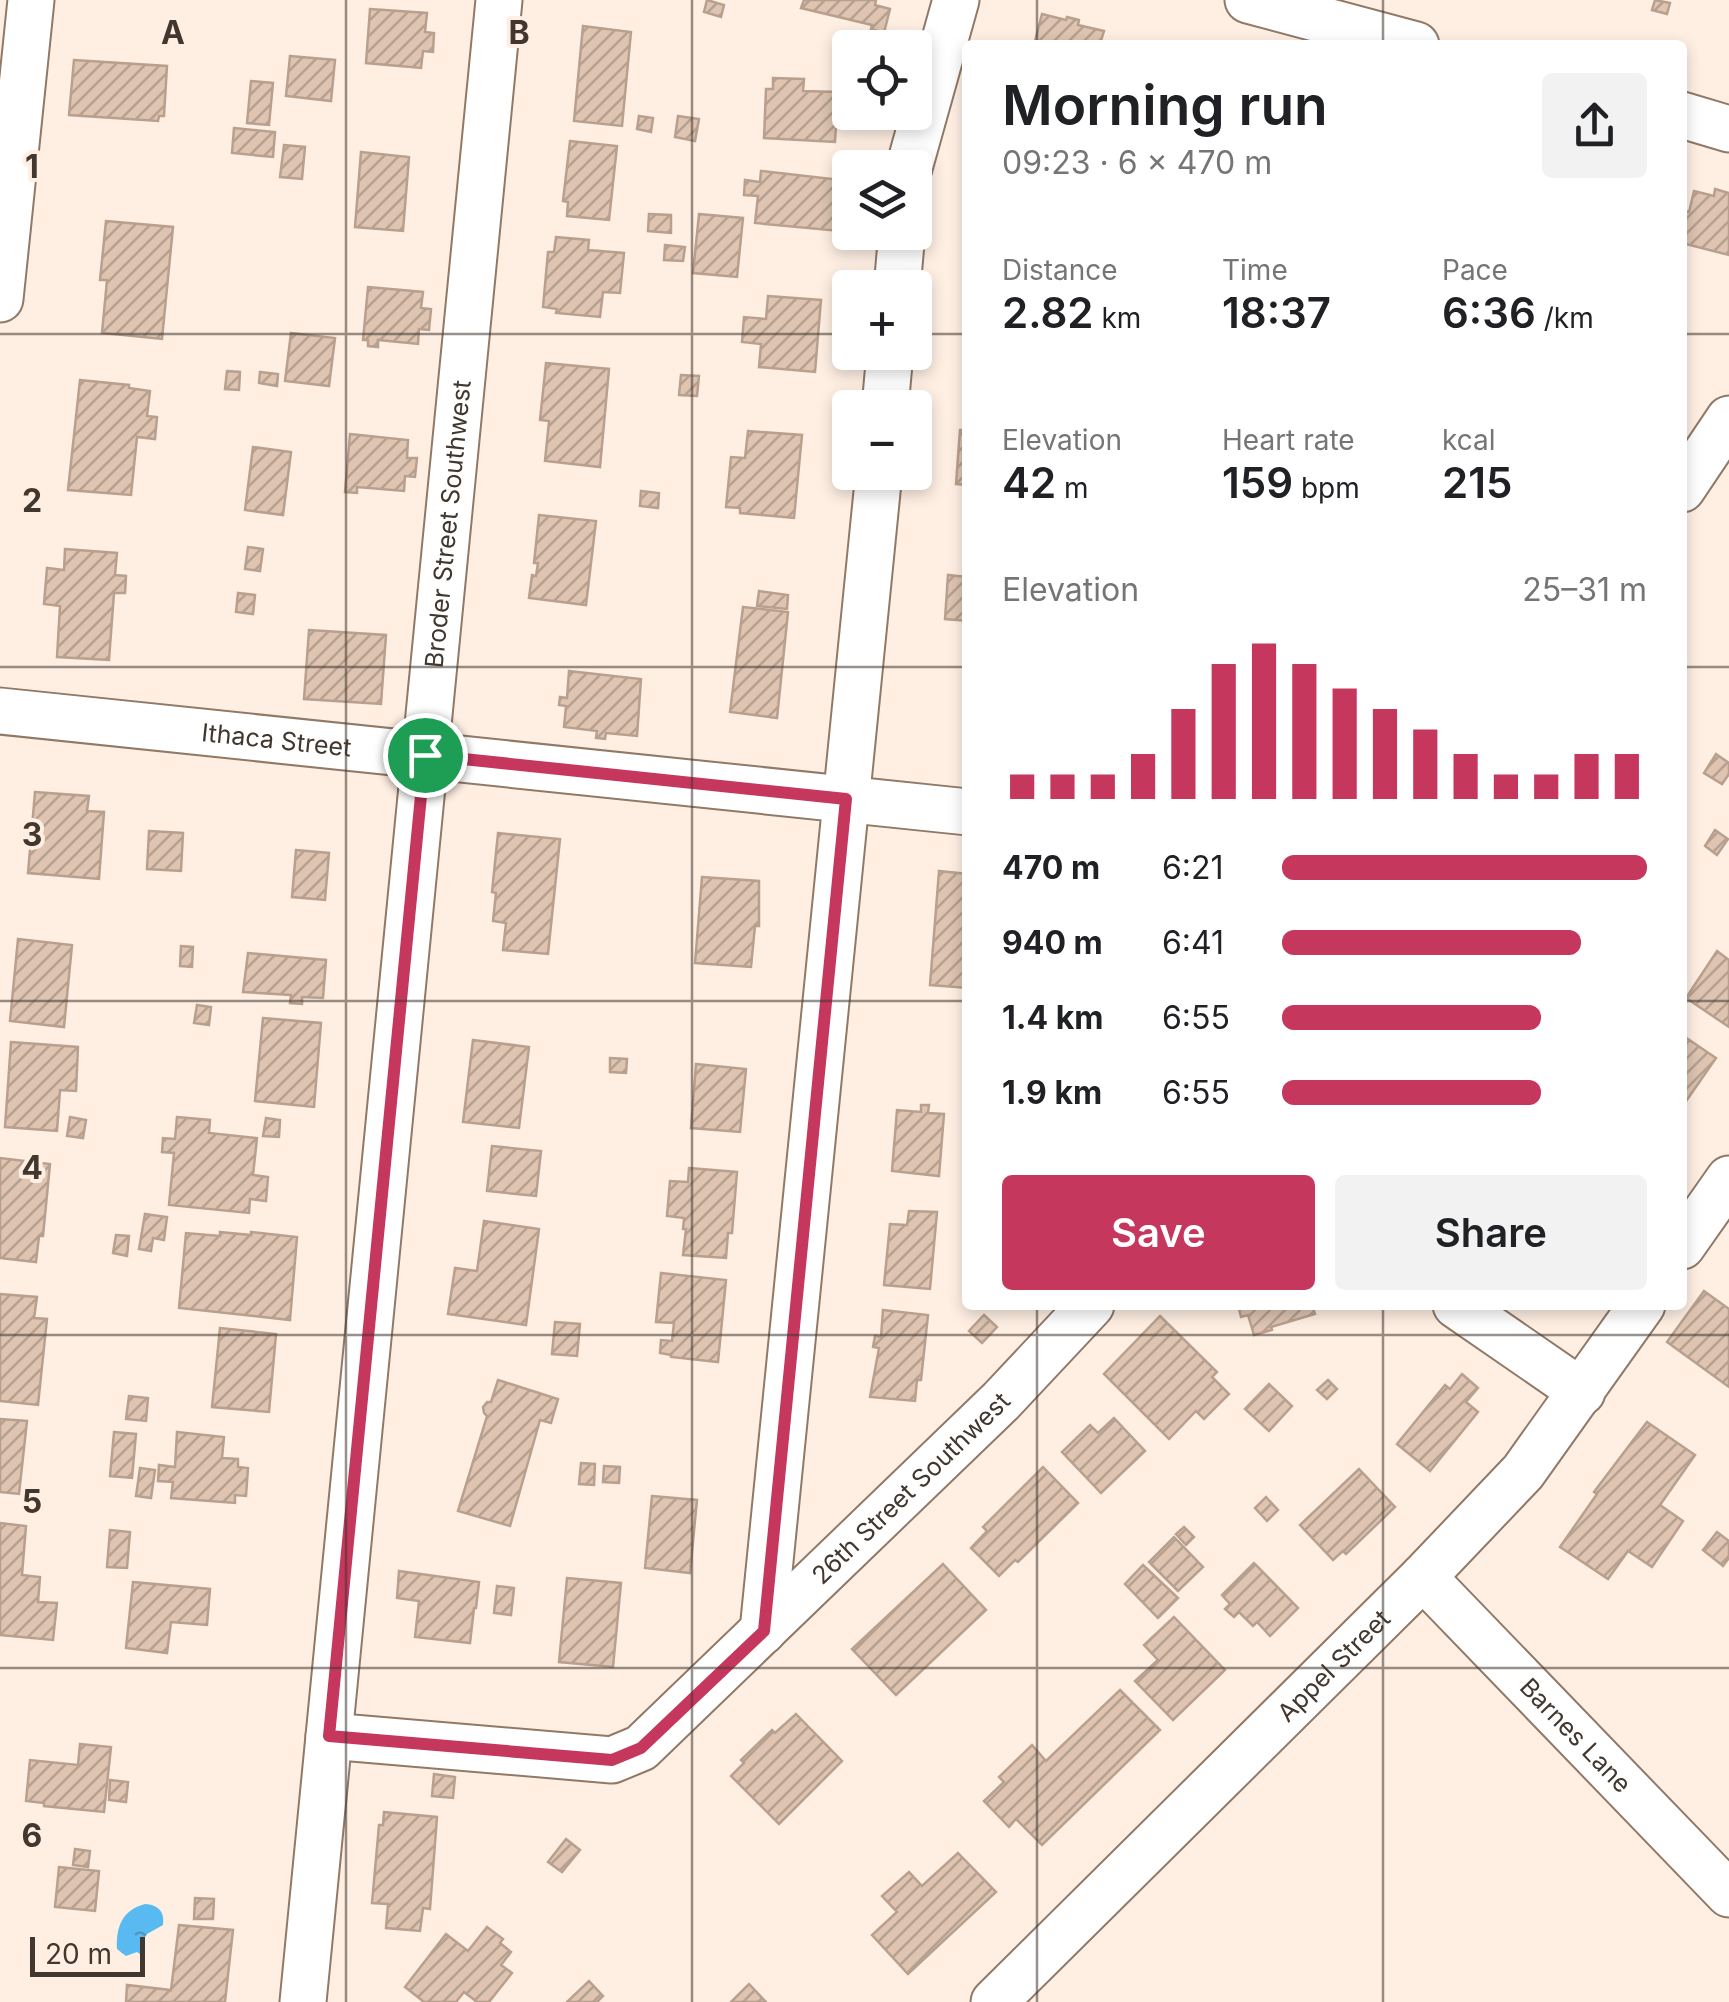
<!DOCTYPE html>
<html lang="en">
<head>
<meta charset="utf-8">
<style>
  body { margin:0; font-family:Inter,sans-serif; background:#f2f2f2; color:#202124; height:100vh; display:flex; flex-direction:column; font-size:38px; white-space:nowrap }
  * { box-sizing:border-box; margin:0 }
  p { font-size:32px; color:#757577 }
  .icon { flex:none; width:55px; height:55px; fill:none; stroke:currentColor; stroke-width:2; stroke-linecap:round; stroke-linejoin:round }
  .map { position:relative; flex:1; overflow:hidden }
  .drawer { position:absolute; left:962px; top:40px; width:725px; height:1270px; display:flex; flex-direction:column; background:#fff; border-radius:10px; box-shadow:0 5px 15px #0003 }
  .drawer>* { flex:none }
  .buttons { position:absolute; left:832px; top:30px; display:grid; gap:20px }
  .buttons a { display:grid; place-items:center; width:100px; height:100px; border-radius:10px; background:#fff; box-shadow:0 5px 15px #0003; font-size:50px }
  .scale { position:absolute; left:30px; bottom:25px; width:115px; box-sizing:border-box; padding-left:10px; border:5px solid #41372f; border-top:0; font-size:28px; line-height:35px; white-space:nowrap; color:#41372f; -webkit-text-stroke:8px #ffefe3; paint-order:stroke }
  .pin { position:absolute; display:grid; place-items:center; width:85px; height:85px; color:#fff; margin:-42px; border:5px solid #fff; border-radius:50%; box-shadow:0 2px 10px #0007 }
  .round { display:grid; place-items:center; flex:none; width:105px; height:105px; border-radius:10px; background:#f2f2f2 }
  .headline { display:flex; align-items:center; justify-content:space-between; height:170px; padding:0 40px }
  h1 { font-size:55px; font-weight:600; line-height:75px }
  .metrics { display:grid; grid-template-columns:repeat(3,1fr); gap:15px; height:170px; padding:10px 40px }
  .metrics div { display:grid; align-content:center }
  .metrics b { font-size:42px; font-weight:600 }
  .metrics small { font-size:28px; font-weight:400 }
  .metrics p { font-size:28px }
  .chart { height:280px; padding:20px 40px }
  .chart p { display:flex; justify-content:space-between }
  .chart svg { width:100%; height:180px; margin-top:10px; stroke:#c6375e; stroke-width:6 }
  .action { display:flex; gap:20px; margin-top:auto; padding:20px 40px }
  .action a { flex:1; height:115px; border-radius:10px; background:#c6375e; color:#fff; font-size:40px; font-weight:600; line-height:115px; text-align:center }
  .action a+a { background:#f2f2f2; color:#202124 }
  ul { padding:0 40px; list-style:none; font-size:32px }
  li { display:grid; grid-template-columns:160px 120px 1fr; align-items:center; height:75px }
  li i { height:25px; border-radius:12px; background:#c6375e }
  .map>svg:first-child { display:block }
</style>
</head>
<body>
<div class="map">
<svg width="1729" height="2002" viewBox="0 0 1729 2002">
  <defs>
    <pattern id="water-ripples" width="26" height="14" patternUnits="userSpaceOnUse" patternTransform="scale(2.5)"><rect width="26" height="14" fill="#59baf1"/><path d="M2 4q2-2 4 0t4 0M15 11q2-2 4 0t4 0" fill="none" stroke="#4b98c4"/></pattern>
    <pattern id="building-hatch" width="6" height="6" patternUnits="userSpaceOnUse" patternTransform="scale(2.5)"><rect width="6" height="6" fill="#dec4b1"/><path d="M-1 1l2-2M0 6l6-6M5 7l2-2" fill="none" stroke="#b6a090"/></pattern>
  </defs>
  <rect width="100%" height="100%" fill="#ffefe3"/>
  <path fill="url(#water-ripples)" d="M145 1904C158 1905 165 1911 163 1925L147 1934 140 1945 143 1948 140 1954 137 1952 126 1956 117 1949C116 1927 122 1910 145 1904Z"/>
  <g fill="url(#building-hatch)" stroke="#b9a08e" stroke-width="2.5">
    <path d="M707 0 724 5 721 17 704 12Z"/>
    <path d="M804 0H876L875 5 890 9 884 33 871 29 872 25 801 8Z"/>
    <path d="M1655 0 1670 3 1667 14 1652 10Z"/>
    <path d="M370 9 427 13 425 32 434 33 433 52 423 51 421 68 366 63Z"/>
    <path d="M1042 14 1066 20 1067 17 1079 20 1078 25 1104 31 1101 41 1115 45H1034Z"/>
    <path d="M583 26 631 32 622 126 574 121Z"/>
    <path d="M290 56 335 60 331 101 286 96Z"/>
    <path d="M74 60 167 66 164 116H159L158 121 69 115Z"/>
    <path d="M773 78 804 79 803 91 838 92 835 142 764 138 766 89H773Z"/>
    <path d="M251 81 273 83 269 125 247 123Z"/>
    <path d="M639 116 653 118 651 132 637 129Z"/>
    <path d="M678 116 699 119 695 141 675 137Z"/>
    <path d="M234 128 275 132 273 157 232 153Z"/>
    <path d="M570 141 617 146 609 220 567 216 568 202 563 201Z"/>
    <path d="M284 145 305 147 302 179 280 177Z"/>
    <path d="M361 152 409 157 403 231 355 227Z"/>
    <path d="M761 171 850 181V232L755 223 758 196 744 195 745 180 760 182Z"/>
    <path d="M1715 189 1729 193V255L1682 243V210L1689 212 1694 191 1714 196Z"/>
    <path d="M649 214 671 215V233L648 231Z"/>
    <path d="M699 214 743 218 737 277 693 273Z"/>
    <path d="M106 221 173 227 162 339 102 333 107 280H100Z"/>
    <path d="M556 237 589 240 588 250 624 253 620 293 603 292 600 317 556 313 557 309 543 307 548 252H554Z"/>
    <path d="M665 245 685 247 683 261 664 260Z"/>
    <path d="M368 287 423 292 421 308 431 309 429 330 419 329 418 344 378 340V347L368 346V340H363Z"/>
    <path d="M768 296 821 300 815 372 759 367 761 344 742 342 744 317 766 319Z"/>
    <path d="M291 333 335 338 329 386 285 381Z"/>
    <path d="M546 363 609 369 600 467 545 461 549 421 540 420Z"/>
    <path d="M227 371 240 372 239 390 225 389Z"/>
    <path d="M260 372 278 374 277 386 259 383Z"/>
    <path d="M681 375 699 376 697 396 679 395Z"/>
    <path d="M80 380 129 385V388L150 391 147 416 157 417 155 439 137 437 131 495 68 490Z"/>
    <path d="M960 430H968V485L956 484Z"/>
    <path d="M748 431 802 435 794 518 740 513V508L726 507 731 457 745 458Z"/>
    <path d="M350 434 408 440 407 458H417L415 477 405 476 404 491 357 487V493L345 492Z"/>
    <path d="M253 447 291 452 283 515 245 510Z"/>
    <path d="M641 491 659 493 658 508 640 506Z"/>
    <path d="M539 515 596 521 586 605 529 598 532 575 536 576 538 563H534Z"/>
    <path d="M248 547 263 549 260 571 245 569Z"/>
    <path d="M65 549 117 553 115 575 126 576 125 593H114L109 660 57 657 60 606 44 604 47 568 64 570Z"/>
    <path d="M968 565V621L945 619 948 575 967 577Z"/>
    <path d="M759 591 788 595 787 609 757 606Z"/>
    <path d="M238 593 255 595 253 614 236 612Z"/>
    <path d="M743 607 788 612 777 718 730 712Z"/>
    <path d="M309 630 386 635 381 704 304 699Z"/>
    <path d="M569 671 641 679 637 736 606 733 605 739 596 738 597 731 564 727 566 706 559 705 560 697 567 698Z"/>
    <path d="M1716 754 1729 763V774L1722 784 1704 773Z"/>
    <path d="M35 792 89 796 87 811 104 812 99 879 28 873Z"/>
    <path d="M1715 830 1728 839 1717 855 1705 846Z"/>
    <path d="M149 831 183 833 181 871 147 869Z"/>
    <path d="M498 833 560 839 548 954 503 950 506 923 493 921 496 893 492 892Z"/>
    <path d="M296 850 329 853 325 900 292 897Z"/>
    <path d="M939 871 968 874V988L930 985Z"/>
    <path d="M702 877 759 881V926H755L751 967 695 963Z"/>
    <path d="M18 939 72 945 64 1027 10 1021Z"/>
    <path d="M181 946 193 947 192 967 180 966Z"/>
    <path d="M1717 951 1729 960V1027L1686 998Z"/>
    <path d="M248 953 326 960 323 998 302 997V1004L290 1003 291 995 243 992Z"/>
    <path d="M197 1005 211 1007 209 1025 194 1023Z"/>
    <path d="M263 1018 321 1023 314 1107 255 1101Z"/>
    <path d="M1682 1035 1716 1058 1682 1107Z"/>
    <path d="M473 1040 529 1047 519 1128 463 1122Z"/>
    <path d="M11 1042 78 1047 76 1091 60 1090 57 1131 5 1127Z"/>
    <path d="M610 1058 627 1059 626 1073 610 1072Z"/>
    <path d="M696 1064 746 1069 740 1132 691 1128Z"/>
    <path d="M921 1105H929L928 1113 944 1114 939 1176 892 1171 897 1110 921 1112Z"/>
    <path d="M70 1117 86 1120 83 1138 67 1136Z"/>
    <path d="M177 1117 210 1120 209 1133 257 1138 253 1175 268 1177 266 1201 250 1199 249 1213 169 1205 174 1153 162 1152 163 1138 175 1139Z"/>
    <path d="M266 1118 280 1120 279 1137 263 1136Z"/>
    <path d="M492 1146 541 1151 536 1196 487 1191Z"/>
    <path d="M0 1158 50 1164 43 1236H39L36 1262 0 1258Z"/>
    <path d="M689 1168 737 1172 732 1233H728L726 1258 683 1255 686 1229H683L684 1218 667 1216 670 1181 688 1182Z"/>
    <path d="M909 1211 937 1212 930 1289 884 1285 890 1224 907 1225Z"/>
    <path d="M145 1214 167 1217 164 1240 153 1238 151 1251 139 1249Z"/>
    <path d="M484 1221 539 1229 526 1325 448 1314 455 1268 477 1271Z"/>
    <path d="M220 1232 251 1235V1232L297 1237 290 1320 179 1308 186 1233 220 1236Z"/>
    <path d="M116 1235 129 1236 127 1256 113 1253Z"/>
    <path d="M661 1273 726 1280 718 1362 671 1357V1355L660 1353 661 1340 672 1341 674 1323 656 1322Z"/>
    <path d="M1704 1291 1729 1309V1387L1667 1342Z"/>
    <path d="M0 1294 37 1297 34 1318 47 1319 38 1405 0 1401Z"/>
    <path d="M1238 1305H1312L1315 1314 1271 1327 1272 1330 1254 1335 1248 1315 1241 1317Z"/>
    <path d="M883 1310 928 1315 921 1380H917L915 1401 870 1397 879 1348 873 1347 875 1336 881 1337Z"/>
    <path d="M984 1315 997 1327 982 1343 969 1331Z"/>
    <path d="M1160 1316 1217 1372 1212 1377 1229 1394 1204 1419 1196 1411 1169 1439 1104 1374Z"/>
    <path d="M555 1322 580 1324 577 1356 552 1354Z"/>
    <path d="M220 1328 276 1334 269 1412 212 1407Z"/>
    <path d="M1462 1374 1478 1388 1466 1402 1478 1412 1430 1471 1397 1444 1445 1385 1450 1389Z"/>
    <path d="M498 1380 558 1399 551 1423 540 1420 510 1526 458 1511 487 1416 484 1413 483 1407 487 1402H491Z"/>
    <path d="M1328 1380 1337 1389 1327 1399 1317 1390Z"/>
    <path d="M1269 1384 1292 1406 1269 1431 1245 1409Z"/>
    <path d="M129 1396 148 1398 146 1421 126 1419Z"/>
    <path d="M1114 1418 1145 1451 1101 1493 1062 1452 1090 1425 1098 1433Z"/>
    <path d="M0 1419 27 1421 19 1494 0 1492Z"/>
    <path d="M1647 1422 1695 1455 1660 1505 1683 1521 1652 1567 1628 1551 1608 1579 1560 1547 1597 1494 1594 1492Z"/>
    <path d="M114 1432 136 1434 132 1478 110 1476Z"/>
    <path d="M177 1432 224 1437 222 1458 238 1459V1467L248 1468 246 1496 235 1495V1503L171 1498 173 1482 158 1481 159 1465 175 1467Z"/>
    <path d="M581 1463 595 1464 594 1485 579 1484Z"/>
    <path d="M604 1466 620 1467 619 1483 603 1482Z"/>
    <path d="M1043 1467 1078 1503 1018 1562 1015 1560 999 1576 971 1548 987 1531 983 1527Z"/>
    <path d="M140 1468 155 1470 151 1498 136 1496Z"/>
    <path d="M1359 1469 1395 1507 1346 1554 1343 1551 1333 1560 1300 1525Z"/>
    <path d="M652 1496 697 1500 690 1573 645 1568Z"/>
    <path d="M1266 1497 1278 1510 1267 1521 1255 1508Z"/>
    <path d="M0 1523 26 1526 22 1575 40 1577 38 1602 57 1603 53 1640 0 1635Z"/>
    <path d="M1184 1527 1194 1537 1186 1545 1176 1534Z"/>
    <path d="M110 1530 130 1532 127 1568 107 1567Z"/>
    <path d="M1717 1532 1729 1541V1558L1723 1566 1703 1550Z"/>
    <path d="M1174 1537 1203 1567 1178 1591 1149 1562Z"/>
    <path d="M1254 1563 1298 1608 1270 1636 1257 1622 1253 1626 1239 1612 1234 1617 1225 1609 1230 1604 1222 1595Z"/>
    <path d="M943 1564 986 1610 896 1695 852 1649Z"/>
    <path d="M1143 1565 1178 1598 1158 1618 1125 1584Z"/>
    <path d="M399 1571 479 1582 476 1608H474L470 1643 415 1637 419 1601 397 1598Z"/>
    <path d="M567 1578 621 1583 613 1667 559 1662Z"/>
    <path d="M133 1582 210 1589 207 1625 171 1622 167 1653 126 1648Z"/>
    <path d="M497 1586 514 1588 511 1615 494 1613Z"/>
    <path d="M1174 1617 1225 1670 1173 1720 1135 1681 1158 1660 1144 1645Z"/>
    <path d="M1120 1690 1160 1730 1042 1845 1016 1819 1009 1827 984 1801 1004 1782 999 1777 1032 1745 1046 1761Z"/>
    <path d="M796 1714 842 1761 779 1824 731 1776 744 1763 741 1760 772 1730 775 1733Z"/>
    <path d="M80 1744 111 1747 104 1812 44 1806V1803L26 1801 30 1760 78 1765Z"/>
    <path d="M434 1774 455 1777 453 1798 432 1796Z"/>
    <path d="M110 1780 128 1782 126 1802 109 1800Z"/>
    <path d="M384 1812 437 1817 430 1909 423 1908 420 1931 386 1928 388 1904 372 1903 379 1825H383Z"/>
    <path d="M566 1839 580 1850 562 1872 548 1862Z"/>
    <path d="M75 1849 90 1851 88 1867 73 1865Z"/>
    <path d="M958 1853 996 1892 908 1974 872 1935 897 1912 882 1896 909 1872 922 1886Z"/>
    <path d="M59 1867 99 1871 95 1911 55 1907Z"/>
    <path d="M195 1898 214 1899 213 1919H194Z"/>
    <path d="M179 1925 233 1930 225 2002H126L127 1985 171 1990Z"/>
    <path d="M487 1927 503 1939 500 1943 511 1952 501 1965 512 1973 489 2002H477L464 1992 456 2002H424L405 1987 446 1934 468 1951Z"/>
    <path d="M589 1981 603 1996 597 2002H567Z"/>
    <path d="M749 1984 766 2002H731Z"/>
  </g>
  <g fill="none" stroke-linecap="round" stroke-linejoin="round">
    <defs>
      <g id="minor">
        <path d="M1248 0 1416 45"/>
        <path d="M1682 115 1729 129"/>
        <path d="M909 168 956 0"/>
        <path d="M897 288 902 232"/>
        <path d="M0 299 31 0"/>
        <path d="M885 408 890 352"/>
        <path d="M1682 489 1729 419"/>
        <path id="s1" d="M0 711 968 812"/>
        <path d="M1682 1246 1729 1179"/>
        <path d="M1456 1305 1582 1392"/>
        <path id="s2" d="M1423 1577 1729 1894"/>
        <path d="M763 1631 879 472"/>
        <path id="s3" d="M329 1736 612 1760 641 1748 1001 1401 1091 1305"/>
        <path id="s4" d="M303 2002 499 0"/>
        <path id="s5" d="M994 2002 1423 1577 1523 1472 1642 1305"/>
      </g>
    </defs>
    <use href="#minor" stroke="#907967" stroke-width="49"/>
    <use href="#minor" stroke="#fff" stroke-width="45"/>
  </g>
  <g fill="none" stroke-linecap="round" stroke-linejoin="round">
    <defs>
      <path id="route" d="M425 755 846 799 764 1631 641 1748 612 1760 329 1736Z"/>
    </defs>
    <use href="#route" stroke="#fff" stroke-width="20"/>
    <use href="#route" stroke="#c6375e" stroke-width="12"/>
  </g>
  <path fill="none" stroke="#41372f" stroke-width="2.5" stroke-opacity="0.55" d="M346 0V2002M692 0V2002M1037 0V45M1383 0V45M0 334H850M915 334H968M1682 334H1729M0 667H968M1682 667H1729M0 1001H968M1682 1001H1729M1037 1305V2002M1383 1305V2002M0 1335H1729M0 1668H1729"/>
  <g text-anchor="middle" stroke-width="8" stroke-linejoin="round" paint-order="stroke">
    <g font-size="25" fill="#41372f" stroke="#ffefe3">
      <text dy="9" stroke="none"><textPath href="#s4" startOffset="1485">Broder Street Southwest</textPath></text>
      <text dy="9" stroke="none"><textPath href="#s1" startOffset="278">Ithaca Street</textPath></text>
      <text dy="9" stroke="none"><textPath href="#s3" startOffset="690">26th Street Southwest</textPath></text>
      <text dy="9" stroke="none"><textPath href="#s5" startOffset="478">Appel Street</textPath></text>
      <text dy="9" stroke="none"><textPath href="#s2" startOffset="220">Barnes Lane</textPath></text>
    </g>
  </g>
  <g font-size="32" text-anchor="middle" font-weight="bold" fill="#41372f" stroke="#ffefe3" stroke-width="8" stroke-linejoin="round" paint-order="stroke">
    <text x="173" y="44">A</text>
    <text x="519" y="44">B</text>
    <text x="32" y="178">1</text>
    <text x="32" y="512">2</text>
    <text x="32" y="846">3</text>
    <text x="32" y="1179">4</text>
    <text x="32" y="1513">5</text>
    <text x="32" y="1847">6</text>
  </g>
</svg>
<div class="buttons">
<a><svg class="icon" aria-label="locate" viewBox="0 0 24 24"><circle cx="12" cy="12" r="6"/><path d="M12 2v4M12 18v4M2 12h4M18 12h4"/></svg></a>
<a><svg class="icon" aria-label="layers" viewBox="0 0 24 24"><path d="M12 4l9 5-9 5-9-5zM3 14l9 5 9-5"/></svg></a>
<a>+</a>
<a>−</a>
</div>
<div class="scale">20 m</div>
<div class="pin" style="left:425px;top:755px;background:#1e9e55"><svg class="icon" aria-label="arrive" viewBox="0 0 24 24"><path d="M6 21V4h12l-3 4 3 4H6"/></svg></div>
<section class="drawer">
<div class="headline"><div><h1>Morning run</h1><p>09:23 · 6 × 470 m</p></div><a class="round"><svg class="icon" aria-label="share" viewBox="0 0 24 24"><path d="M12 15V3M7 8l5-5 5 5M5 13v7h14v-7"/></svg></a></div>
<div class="metrics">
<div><p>Distance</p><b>2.82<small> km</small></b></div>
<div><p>Time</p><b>18:37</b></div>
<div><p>Pace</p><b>6:36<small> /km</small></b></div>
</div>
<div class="metrics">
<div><p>Elevation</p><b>42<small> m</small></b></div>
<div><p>Heart rate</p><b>159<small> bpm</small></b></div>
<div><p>kcal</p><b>215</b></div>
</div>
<div class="chart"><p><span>Elevation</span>25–31 m</p>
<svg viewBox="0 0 160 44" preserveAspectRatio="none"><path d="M5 44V38M15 44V38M25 44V38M35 44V33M45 44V22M55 44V11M65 44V6M75 44V11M85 44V17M95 44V22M105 44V27M115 44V33M125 44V38M135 44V38M145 44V33M155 44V33"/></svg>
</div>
<ul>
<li><b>470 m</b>6:21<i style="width:100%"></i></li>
<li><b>940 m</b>6:41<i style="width:82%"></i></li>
<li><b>1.4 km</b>6:55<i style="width:71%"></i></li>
<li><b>1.9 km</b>6:55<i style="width:71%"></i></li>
</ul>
<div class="action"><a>Save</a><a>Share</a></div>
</section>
</div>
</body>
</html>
